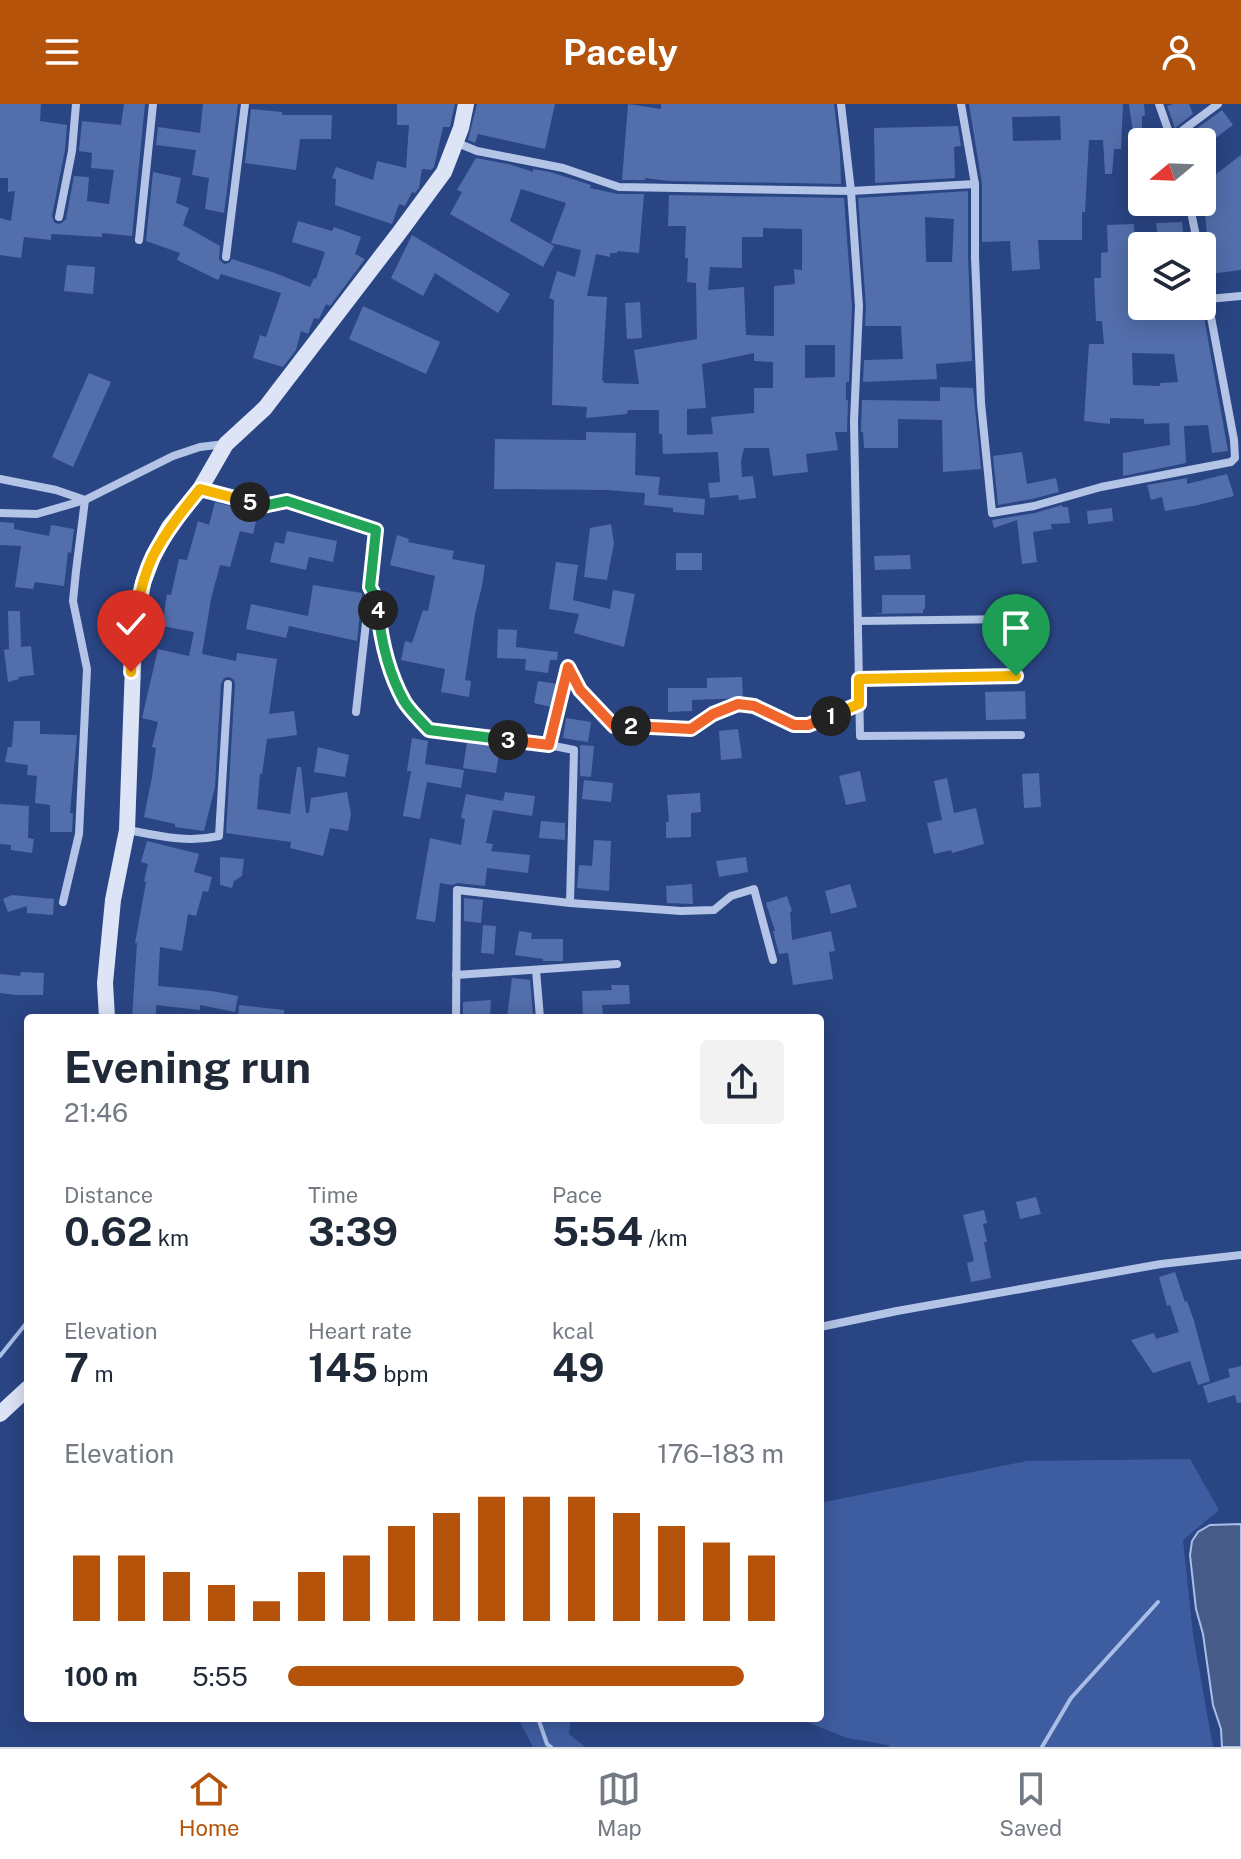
<!DOCTYPE html>
<html lang="en">
<head>
<meta charset="utf-8">
<style>
  body { margin:0; font-family:"Public Sans",sans-serif; background:#f2f2f3; color:#1f2937; height:100vh; display:flex; flex-direction:column; font-size:30px; white-space:nowrap }
  * { box-sizing:border-box; margin:0 }
  p { font-size:26px; color:#747a83 }
  .icon { flex:none; width:44px; height:44px; fill:none; stroke:currentColor; stroke-width:2; stroke-linecap:round; stroke-linejoin:round }
  .map { position:relative; flex:1; overflow:hidden }
  .panel { position:absolute; left:24px; top:910px; width:800px; height:708px; display:flex; flex-direction:column; background:#fff; border-radius:8px; box-shadow:0 4px 20px #0003 }
  .panel>* { flex:none }
  .needle { width:52px; rotate:251deg }
  .controls { position:absolute; left:1128px; top:24px; display:grid; gap:16px }
  .controls a { display:grid; place-items:center; width:88px; height:88px; border-radius:8px; background:#fff; box-shadow:0 4px 20px #0003; font-size:40px }
  .pin { position:absolute; display:grid; place-items:center; width:68px; height:68px; color:#fff; margin:-82px -34px; border-radius:50% 50% 50% 0; rotate:-45deg; box-shadow:0 0 8px #0007 }
  .pin .icon { rotate:45deg }
  .km { position:absolute; width:40px; height:40px; margin:-20px; border-radius:50%; background:#222; color:#fff; font-size:22px; line-height:40px; text-align:center }
  .round { display:grid; place-items:center; flex:none; width:84px; height:84px; border-radius:8px; background:#f2f2f3 }
  .headline { display:flex; align-items:center; justify-content:space-between; height:136px; padding:0 40px }
  h1 { font-size:44px; font-weight:700; line-height:60px }
  .figures { display:grid; grid-template-columns:repeat(3,1fr); gap:12px; height:136px; padding:8px 40px }
  .figures div { display:grid; align-content:center }
  .figures b { font-size:40px; font-weight:700 }
  .figures small { font-size:22px; font-weight:400 }
  .figures p { font-size:22px }
  .chart { height:224px; padding:16px 40px }
  .chart p { display:flex; justify-content:space-between }
  .chart svg { width:100%; height:144px; margin-top:8px; stroke:#b45309; stroke-width:6 }
  ul { padding:0 40px; list-style:none; font-size:26px }
  li { display:grid; grid-template-columns:128px 96px 1fr; align-items:center; height:60px }
  li i { height:20px; border-radius:10px; background:#b45309 }
  header { display:flex; justify-content:space-between; align-items:center; height:104px; padding:0 40px; background:#b45309; color:#fff; font-size:36px; font-weight:700 }
  .tabs { display:flex; justify-content:space-around; align-items:center; height:112px; border-top:2px solid #e0e1e3; background:#fff; font-size:22px; color:#747a83 }
  .tabs a { display:grid; justify-items:center; gap:4px }
  .tabs .on { color:#b45309 }
  .map>svg:first-child { display:block }
</style>
</head>
<body>
<header><svg class="icon" aria-label="menu" viewBox="0 0 24 24"><path d="M4 6h16M4 12h16M4 18h16"/></svg>Pacely<svg class="icon" aria-label="person" viewBox="0 0 24 24"><circle cx="12" cy="8" r="4"/><path d="M4 21q1-7 8-7t8 7"/></svg></header>
<div class="map">
<svg width="1241" height="1643" viewBox="0 0 1241 1643">
  <rect width="100%" height="100%" fill="#2a4584"/>
  <g fill="#3e5da0">
    <path d="M1190 1355 1219 1406 1183 1436 1193 1531 1213 1643H889V1641L847 1634 802 1616V1614H820V1399L1027 1357Z"/>
    <path d="M518 1614H571L569 1630 585 1643H533Z"/>
  </g>
  <path fill="#475b89" stroke="#a8bde7" stroke-width="2" d="M1241 1420V1643H1222L1221 1625 1213 1601 1203 1530 1196 1505 1190 1451 1192 1437 1198 1428 1210 1421Z"/>
  <g fill="none" stroke-linecap="round" stroke-linejoin="round">
    <g stroke="#a8bde7" stroke-width="4">
      <path d="M0 1252 28 1217"/>
      <path d="M538 1614 547 1640 551 1643"/>
      <path d="M1042 1643 1071 1594 1158 1498"/>
    </g>
  </g>
  <g fill="#526eab" fill-rule="evenodd">
    <path d="M0 0H41L40 17 67 21 65 46 52 112 54 118 58 120 62 119 66 115 74 72 89 73 87 97 109 100 114 66 91 64 92 49 79 47 82 17 121 21 124 0H145L132 132 102 129V133L51 130V136L24 133 21 154 0 151V114L11 117 15 87 8 88V74H0Z"/>
    <path d="M203 0H238L224 109 205 105 209 74 192 71 196 46 156 41 158 23 200 29Z"/>
    <path d="M397 0H455L450 23H443L434 63 431 66 422 65 419 84 415 89 412 88 405 102 399 100 392 120 335 101 336 75 332 74 336 63 373 76 377 57 406 64 409 21H397Z"/>
    <path d="M477 0H555L545 45 478 30 475 39 468 36Z"/>
    <path d="M628 0 661 5V0H834L840 50 841 80 669 77 645 74V76H622Z"/>
    <path d="M969 0H1123L1121 45H1114L1112 70H1105L1103 36H1089L1085 108H1082V136H1038L1040 165 1012 167 1010 137 982 138V80ZM1060 12 1061 36 1013 37 1012 13Z"/>
    <path d="M1129 0H1144L1145 12H1142V51H1136Z"/>
    <path d="M1173 0H1189L1193 10 1175 24 1167 2Z"/>
    <path d="M251 5 282 8V11H332L331 35H300L296 66 245 59Z"/>
    <path d="M1222 6 1233 21 1202 44V38H1179Z"/>
    <path d="M958 22 961 42 954 43 955 74 875 79 874 24Z"/>
    <path d="M1241 51V166L1210 170 1208 161 1202 158V148L1205 141 1203 131H1207L1202 81Z"/>
    <path d="M476 54 512 61 533 68V65L550 68 591 81 590 84 618 90H644L639 149 617 147V149H610V153L596 150 587 192 607 193 602 277H604V279L639 280 634 246 697 235 696 179 687 178 688 154H685L686 122H668L669 91 844 94 852 202 849 278H846V296H848L847 328H835L838 346 806 350 808 368 773 372 769 344H744L741 357 742 373 753 372 756 394 739 396 738 391 710 394 708 379 720 378 718 348 663 350 662 330H659V306H628L627 310 586 314 587 303 552 301 554 196 549 194 557 167 575 173 581 146 551 139 566 99 521 85 510 117 554 142 543 163 450 110 462 88 457 86ZM763 124 802 125V166L794 165 795 180 774 182V232L746 231 744 183 708 186 710 163 742 164V133H763ZM805 241H835V273L805 274ZM754 249V257L773 258V284H754V309L711 313 713 330 687 331V305L706 304 702 260Z"/>
    <path d="M153 68 181 74 176 99 189 104 183 121 220 142 219 155 224 160 229 159 232 155 275 169 310 183 314 174 316 175 325 148 292 138 298 117 332 127 334 123 361 133 355 150 365 155 330 202 326 200 319 215 314 214 308 230 301 227 296 246 283 263 253 254 260 231 266 233 281 189 221 170 218 176 177 156 180 149 146 137Z"/>
    <path d="M968 87V153L972 257 936 260 937 275 863 278 864 256 903 255 901 222H865L866 202 858 94ZM925 113 954 115 952 158H926Z"/>
    <path d="M1182 118 1184 135 1189 134 1191 142H1159L1156 119Z"/>
    <path d="M1134 120 1135 142H1142V202H1202L1228 347 1212 349 1208 321 1184 322 1186 359 1123 372V349L1170 341 1169 319 1144 320V315L1110 314V320L1084 317 1089 240H1104L1102 217H1096L1094 174H1101V149L1108 148 1107 121ZM1132 249 1174 250 1178 278 1160 279V282L1133 281Z"/>
    <path d="M412 131 510 190 498 209 435 169 423 192 391 174Z"/>
    <path d="M67 161 95 163 93 190 64 187Z"/>
    <path d="M640 198 642 234 627 235 625 199Z"/>
    <path d="M363 202 440 238 426 270 349 235Z"/>
    <path d="M89 269 111 278 73 363 52 353Z"/>
    <path d="M940 283 973 284 981 365 943 368 942 316 898 315V344H864L863 328H861L862 296 940 297Z"/>
    <path d="M586 328 636 329 635 371 660 373 658 391 705 395 704 411 673 408V404L644 401 645 389 607 386 494 385 495 335 586 336Z"/>
    <path d="M1022 348 1027 380 1056 374 1059 388 1032 395 998 401 993 352Z"/>
    <path d="M1227 370 1234 392 1198 401 1165 407 1162 393 1151 396 1147 381 1187 374V380Z"/>
    <path d="M215 398 258 409 253 430 240 427 230 463 220 461 211 495 202 550 236 557 237 549 277 555 269 610 294 607 297 631 267 635 262 670H260L257 705 290 710 297 663H301L306 709H309L311 694 347 688 351 710 348 727 330 724 323 752 290 744 291 738 226 729 235 580 234 576 229 573 224 574 221 580 215 683 204 727 175 723V720L144 713 152 673 156 644 152 643 158 618 142 614 158 545 189 552 194 528 162 522 167 490 171 491 179 455 187 456 198 417 209 421Z"/>
    <path d="M1062 401V403H1068L1070 419 1051 420 1052 425 1033 428 1037 458 1022 460 1017 416 994 424 992 416 1035 409Z"/>
    <path d="M1112 404 1113 417 1088 420 1087 407Z"/>
    <path d="M0 418 14 419V425L49 432 51 421 74 425 71 449 68 448 64 482 35 478 33 485 15 483 21 442 0 441Z"/>
    <path d="M611 420 614 439 607 476 584 473 590 424Z"/>
    <path d="M287 427 337 437 333 458 309 453 306 466 270 458 275 438 284 440Z"/>
    <path d="M397 431 409 435 408 438 454 447 452 455 485 461 482 482 475 510 465 576 471 577 469 593 441 588 445 565 401 556 405 537 412 539 423 506 428 507 435 472 390 461Z"/>
    <rect x="676" y="449" width="26" height="17"/>
    <path d="M910 451 911 465 875 466 874 452Z"/>
    <path d="M556 458 578 461 573 496 610 505 613 486 635 490 624 543 574 529 579 510 549 505Z"/>
    <path d="M313 481 362 489 357 537 289 522 286 534 246 525 251 500 308 512Z"/>
    <path d="M882 491H925V505H923V509L872 510 882 509Z"/>
    <path d="M8 507H20L21 543 31 542 34 571 18 573 19 575 8 578 4 546 9 545Z"/>
    <path d="M498 525 517 526 516 543 558 548 557 556H550L548 569 525 566 526 555 497 554Z"/>
    <path d="M742 573 743 594 692 596V607L668 608V584H707V574Z"/>
    <path d="M538 577 557 580 551 603 534 599Z"/>
    <path d="M1025 587 1026 615 986 616 985 588Z"/>
    <path d="M566 614 591 618 588 638 563 634Z"/>
    <path d="M14 617H40V630L77 631 70 709H73L72 728H50V701L35 699 37 672 27 671 28 661 5 658 8 643H12Z"/>
    <path d="M738 625 742 654 721 656 719 627Z"/>
    <path d="M412 634 428 637 425 660 464 666 461 684 427 678 420 715 403 712 411 667H407Z"/>
    <path d="M467 638 500 642 496 669 463 664Z"/>
    <path d="M580 641 594 642 591 673 580 672Z"/>
    <path d="M318 643 349 651 345 673 314 668Z"/>
    <path d="M860 667 866 697 846 701 839 672Z"/>
    <path d="M1039 669 1041 703 1024 704 1022 670Z"/>
    <path d="M947 674 954 709 976 704 984 740 952 749 951 746 934 750 927 719 942 716 934 677Z"/>
    <path d="M584 676 613 679 611 698 582 695Z"/>
    <path d="M505 688 535 692 532 712 493 706 486 739 493 740 491 747 530 751 528 769 487 764 485 782 458 779 452 781 440 779 435 818 416 815 430 734 461 741 465 715 461 714 466 690 503 697Z"/>
    <path d="M700 689 701 708 691 709V733L666 734V718H669L667 691Z"/>
    <path d="M0 700 29 702 28 734 34 735 32 749 11 746V741L0 740Z"/>
    <path d="M541 717 565 719V736L539 734Z"/>
    <path d="M594 736 611 737 609 787 577 784 579 761 592 762Z"/>
    <path d="M147 737 199 750 194 768 212 773 208 788 203 787 196 812 188 810 182 847 160 843 158 882 212 887 238 892 235 908 200 901V906L156 901V914H132L137 839H135L146 778 144 777 148 760 141 758Z"/>
    <path d="M220 753 244 755 242 772 234 777 232 784 220 781Z"/>
    <path d="M746 753 748 768 719 773 716 757Z"/>
    <path d="M692 780 693 800 667 799 666 782Z"/>
    <path d="M850 780 857 803 831 810 825 787Z"/>
    <path d="M12 791 54 795 53 811 27 809V802L8 808 3 795Z"/>
    <path d="M787 792 792 807 790 808 792 836 831 827 835 847 829 848 833 875 793 881 788 849 779 850 773 827H775L766 799Z"/>
    <path d="M464 794 483 796 481 819 464 817Z"/>
    <path d="M483 821 496 822 494 850 481 849Z"/>
    <path d="M519 827 532 829 531 835H563V857H543V855L515 851Z"/>
    <path d="M21 868 44 869 43 891H16L0 889V870L20 872Z"/>
    <path d="M512 874 530 876 533 910H519V914H507Z"/>
    <path d="M611 881H629L630 900 602 901 603 911 583 912 582 887 612 886Z"/>
    <path d="M491 896 490 914H463V898Z"/>
    <path d="M239 901 284 906V914H238Z"/>
    <path d="M1036 1093 1041 1110 1020 1115 1016 1098Z"/>
    <path d="M984 1106 987 1119 983 1120 987 1138H984L991 1174 971 1178 967 1159 974 1157 963 1111Z"/>
    <path d="M1175 1168 1185 1198 1187 1197 1194 1217 1210 1277 1198 1281 1190 1257 1153 1269 1131 1236 1154 1229 1156 1235 1179 1228 1170 1201 1167 1202 1159 1173Z"/>
    <path d="M1241 1262V1299H1237L1235 1291 1208 1299 1203 1282 1230 1273 1228 1265Z"/>
  </g>
  <g fill="none" stroke-linecap="round" stroke-linejoin="round">
    <g stroke="#b3c4e7" stroke-width="8">
      <path d="M841 0 851 87 859 202 854 317 860 632 1021 631"/>
      <path d="M961 0 975 80V153L981 299 992 409 1034 402 1101 383 1231 358 1235 354 1234 336 1202 165"/>
      <path d="M1159 0 1172 37"/>
      <path d="M1171 35 1218 0"/>
      <path d="M455 38 477 47 563 64 619 83 851 87 975 80"/>
      <path d="M1189 98 1198 142"/>
      <path d="M59 113 72 47 76 0"/>
      <path d="M139 136 153 0"/>
      <path d="M226 153 245 0"/>
      <path d="M1208 195 1241 192"/>
      <path d="M0 375 56 386 85 396 76 467 73 497 87 565 79 730 63 798"/>
      <path d="M200 385 263 402 287 397 376 426 370 483 377 496 380 526 391 565 404 598 429 626 549 641 568 563"/>
      <path d="M0 409 37 410 85 396 173 352 200 343 225 340"/>
      <path d="M858 517 1014 515 1016 572 859 575"/>
      <path d="M568 564 580 586 614 622 691 625 713 610 738 600 754 602 794 621H808L859 600"/>
      <path d="M356 608 370 483"/>
      <path d="M549 641 574 646 570 799"/>
      <path d="M128 726C159 732 187 739 219 732L228 580"/>
      <path d="M536 866 540 914"/>
      <path d="M456 871 617 860"/>
      <path d="M456 914 457 786 570 799 681 807 714 806 731 792 754 785 773 856"/>
      <path d="M820 1223 897 1207 1161 1160 1241 1151"/>
    </g>
    <g stroke="#dde4f6" stroke-width="16">
      <path d="M107 914 105 879 113 796 127 726 134 534 143 479 153 453 169 423 200 385 226 340 265 304 399 129 444 68 461 24 466 0"/>
      <path d="M0 1310 28 1284"/>
    </g>
  </g>
  <g fill="none" stroke-linecap="round" stroke-linejoin="round">
    <defs>
      <path id="split-1" d="M831 612 859 600V575L1016 572"/>
      <path id="split-2" d="M631 622 691 625 713 610 738 600 754 602 794 621H808L831 612"/>
      <path id="split-3" d="M508 636 549 641 568 563 580 586 614 622H631"/>
      <path id="split-4" d="M378 506C381 536 389 570 404 597 410 607 421 617 429 626L508 636"/>
      <path id="split-5" d="M250 398 263 402 287 397 376 426 370 483 377 496 378 506"/>
      <path id="split-6" d="M131 568C134 529 136 487 153 452 166 427 183 406 200 385L250 398"/>
    </defs>
    <use href="#split-1" stroke="#fff" stroke-width="16"/>
    <use href="#split-2" stroke="#fff" stroke-width="16"/>
    <use href="#split-3" stroke="#fff" stroke-width="16"/>
    <use href="#split-4" stroke="#fff" stroke-width="16"/>
    <use href="#split-5" stroke="#fff" stroke-width="16"/>
    <use href="#split-6" stroke="#fff" stroke-width="16"/>
    <use href="#split-1" stroke="#f5b400" stroke-width="10"/>
    <use href="#split-2" stroke="#f0652b" stroke-width="10"/>
    <use href="#split-3" stroke="#f0652b" stroke-width="10"/>
    <use href="#split-4" stroke="#22a559" stroke-width="10"/>
    <use href="#split-5" stroke="#22a559" stroke-width="10"/>
    <use href="#split-6" stroke="#f5b400" stroke-width="10"/>
  </g>
</svg>
<div class="controls">
<a><svg class="needle" viewBox="-14 -14 28 28"><path d="M0-13l5 13h-10z" fill="#e53935"/><path d="M0 13l5-13h-10z" fill="#747a83"/></svg></a>
<a><svg class="icon" aria-label="layers" viewBox="0 0 24 24"><path d="M12 4l9 5-9 5-9-5zM3 14l9 5 9-5"/></svg></a>
</div>
<div class="pin" style="left:1016px;top:572px;background:#1e9e55"><svg class="icon" aria-label="arrive" viewBox="0 0 24 24"><path d="M6 21V4h12l-3 4 3 4H6"/></svg></div>
<div class="pin" style="left:131px;top:568px;background:#d93025"><svg class="icon" aria-label="check" viewBox="0 0 24 24"><path d="M5 12l5 5 9-10"/></svg></div>
<b class="km" style="left:831px;top:612px">1</b>
<b class="km" style="left:631px;top:622px">2</b>
<b class="km" style="left:508px;top:636px">3</b>
<b class="km" style="left:378px;top:506px">4</b>
<b class="km" style="left:250px;top:398px">5</b>
<section class="panel">
<div class="headline"><div><h1>Evening run</h1><p>21:46</p></div><a class="round"><svg class="icon" aria-label="share" viewBox="0 0 24 24"><path d="M12 15V3M7 8l5-5 5 5M5 13v7h14v-7"/></svg></a></div>
<div class="figures">
<div><p>Distance</p><b>0.62<small> km</small></b></div>
<div><p>Time</p><b>3:39</b></div>
<div><p>Pace</p><b>5:54<small> /km</small></b></div>
</div>
<div class="figures">
<div><p>Elevation</p><b>7<small> m</small></b></div>
<div><p>Heart rate</p><b>145<small> bpm</small></b></div>
<div><p>kcal</p><b>49</b></div>
</div>
<div class="chart"><p><span>Elevation</span>176–183 m</p>
<svg viewBox="0 0 160 44" preserveAspectRatio="none"><path d="M5 44V24M15 44V24M25 44V29M35 44V33M45 44V38M55 44V29M65 44V24M75 44V15M85 44V11M95 44V6M105 44V6M115 44V6M125 44V11M135 44V15M145 44V20M155 44V24"/></svg>
</div>
<ul>
<li><b>100 m</b>5:55<i style="width:92%"></i></li>
</ul>
</section>
</div>
<nav class="tabs">
<a class="on"><svg class="icon" aria-label="home" viewBox="0 0 24 24"><path d="M3 11l9-7 9 7M6 9v11h12V9"/></svg>Home</a>
<a><svg class="icon" aria-label="map" viewBox="0 0 24 24"><path d="M3 6l6-2 6 2 6-2v14l-6 2-6-2-6 2zM9 4v14M15 6v14"/></svg>Map</a>
<a><svg class="icon" aria-label="saved" viewBox="0 0 24 24"><path d="M7 4h10v16l-5-4-5 4z"/></svg>Saved</a>
</nav>
</body>
</html>
